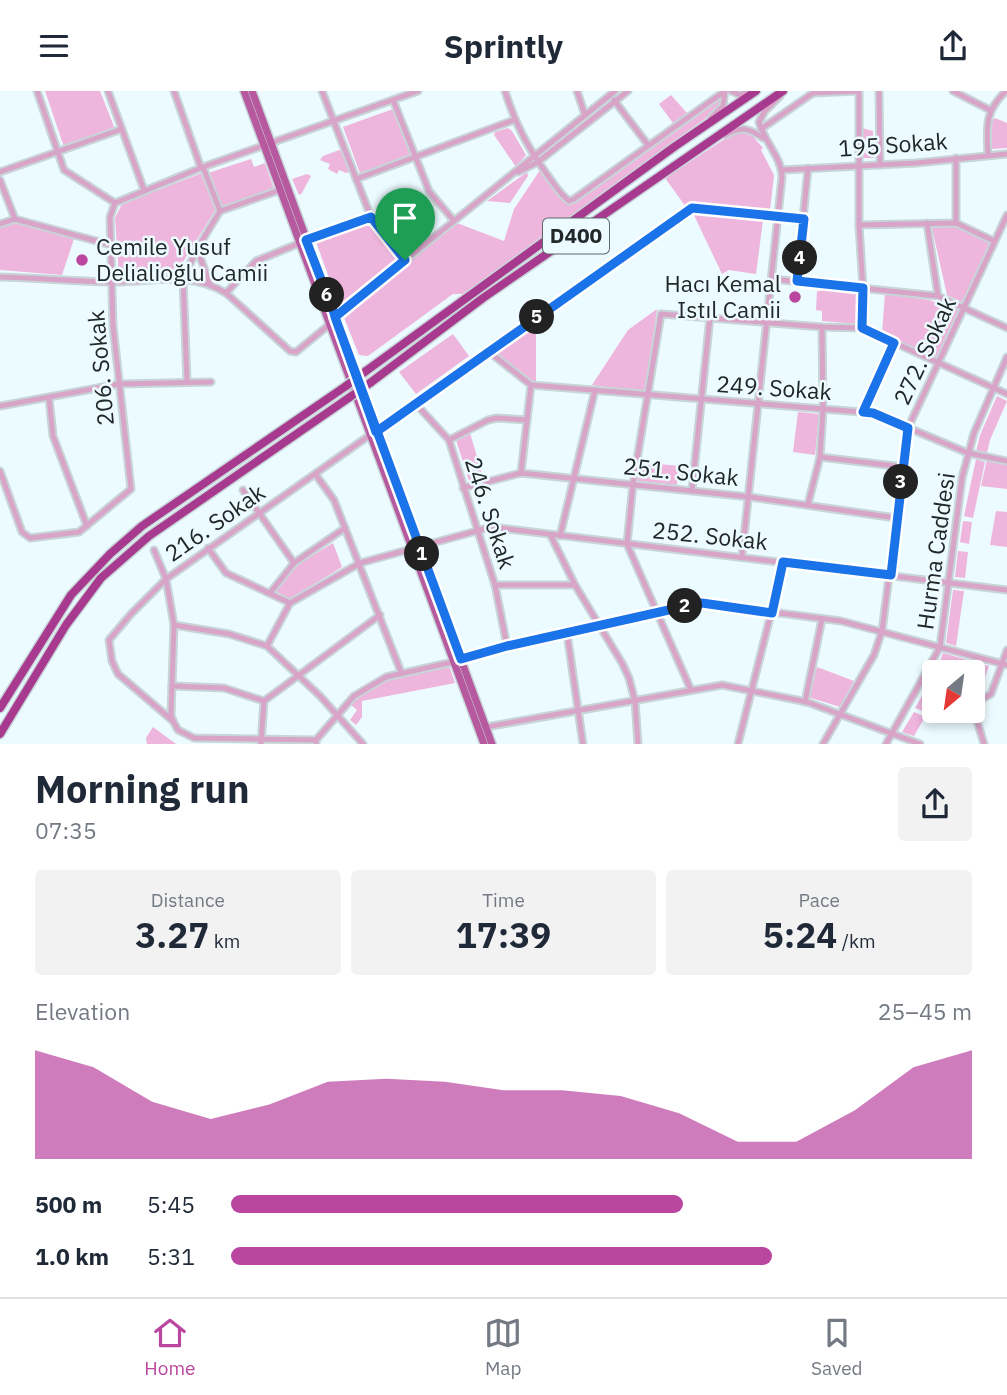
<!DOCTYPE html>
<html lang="en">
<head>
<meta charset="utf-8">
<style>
  body { margin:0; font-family:"IBM Plex Sans",sans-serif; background:#f2f2f3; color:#1f2937; height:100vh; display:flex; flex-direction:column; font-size:26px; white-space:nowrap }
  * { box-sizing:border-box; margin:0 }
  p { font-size:23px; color:#747a83 }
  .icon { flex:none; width:38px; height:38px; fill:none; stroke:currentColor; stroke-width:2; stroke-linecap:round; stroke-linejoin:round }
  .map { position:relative; height:653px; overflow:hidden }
  .panel { display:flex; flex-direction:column; background:#fff; flex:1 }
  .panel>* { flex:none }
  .needle { width:46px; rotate:209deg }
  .controls { position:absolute; left:922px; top:569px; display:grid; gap:14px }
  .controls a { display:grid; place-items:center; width:63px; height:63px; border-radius:7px; background:#fff; box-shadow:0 4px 10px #0003; font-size:35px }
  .pin { position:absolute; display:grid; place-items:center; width:60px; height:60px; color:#fff; margin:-72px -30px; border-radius:50% 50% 50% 0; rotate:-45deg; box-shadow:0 0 7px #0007 }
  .pin .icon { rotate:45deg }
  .km { position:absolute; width:35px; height:35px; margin:-18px; border-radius:50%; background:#222; color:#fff; font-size:19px; line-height:35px; text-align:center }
  .round { display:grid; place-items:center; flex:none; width:74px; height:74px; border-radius:7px; background:#f2f2f3 }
  .head { display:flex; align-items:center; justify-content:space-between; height:119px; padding:0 35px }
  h1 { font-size:38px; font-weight:700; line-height:52px }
  .metrics { display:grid; grid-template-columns:repeat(3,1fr); gap:10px; height:119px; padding:7px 35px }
  .metrics div { display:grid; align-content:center; border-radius:7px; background:#f2f2f3; text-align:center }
  .metrics b { font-size:35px; font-weight:700 }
  .metrics small { font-size:19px; font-weight:400 }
  .metrics p { font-size:19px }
  .chart { height:196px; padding:14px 35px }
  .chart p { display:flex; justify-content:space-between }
  .chart svg { width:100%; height:126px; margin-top:7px; fill:#ba469f; opacity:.7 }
  ul { padding:0 35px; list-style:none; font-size:23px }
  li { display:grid; grid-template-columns:112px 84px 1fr; align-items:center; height:52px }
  li i { height:18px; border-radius:9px; background:#ba469f }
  header { display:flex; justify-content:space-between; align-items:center; height:91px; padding:0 35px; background:#fff; font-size:32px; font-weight:700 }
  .menu { display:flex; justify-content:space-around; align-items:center; height:98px; border-top:2px solid #e0e1e3; background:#fff; font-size:19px; color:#747a83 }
  .menu a { display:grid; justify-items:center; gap:4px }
  .menu .selected { color:#ba469f }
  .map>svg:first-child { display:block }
</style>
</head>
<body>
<header><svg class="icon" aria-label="menu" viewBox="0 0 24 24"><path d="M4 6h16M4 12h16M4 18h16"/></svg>Sprintly<svg class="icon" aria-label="share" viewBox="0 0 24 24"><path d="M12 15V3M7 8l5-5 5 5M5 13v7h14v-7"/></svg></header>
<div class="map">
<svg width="1007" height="653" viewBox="0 0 1007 653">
  <rect width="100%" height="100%" fill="#ecfbff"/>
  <g fill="#eeb5dd">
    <path d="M45 0H100L115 38 64 56Z"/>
    <path d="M671 4 687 22 673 32 659 13Z"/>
    <path d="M721 5V13L713 22 463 203H453L368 265 359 264 343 224 457 132 504 150 514 118 540 79 564 110 572 112Z"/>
    <path d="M610 6 613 10 538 69 536 65Z"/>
    <path d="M393 18 412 65 360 82 343 36Z"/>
    <path d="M995 27 1007 32V57L992 58 989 46 990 31Z"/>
    <path d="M508 37 512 40 526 64 516 76 494 44 495 41Z"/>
    <path d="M862 37 873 40 874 67H863Z"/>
    <path d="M737 40 750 42 763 57 761 59 774 84 770 120 691 113 686 116 665 87Z"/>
    <path d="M339 59 342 60 350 81 346 82 339 79 337 83 328 78 330 73 320 69 323 65Z"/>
    <path d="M251 68 254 76 265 72 274 98 222 116 208 82Z"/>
    <path d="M527 81 528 85 510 112 487 110Z"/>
    <path d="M202 82 216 118 176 182 119 187 115 127 122 113Z"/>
    <path d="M307 83 311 85 302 102 299 104 292 88Z"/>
    <path d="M693 122 763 129 756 183 729 179 722 183Z"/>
    <path d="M17 131 74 148 62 184 0 179V137Z"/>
    <path d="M366 131 370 132 399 167 398 172 341 220 315 148Z"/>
    <path d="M947 135 960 136 991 152 962 211 947 204 932 137Z"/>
    <path d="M822 196 861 199 858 233 822 230V220L816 219 817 200H821Z"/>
    <path d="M885 202 929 209 959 219 937 267 882 243Z"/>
    <path d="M657 218 645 301 592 294 628 239Z"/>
    <path d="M536 232V291L528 288 497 263Z"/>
    <path d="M453 243 469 265 416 303 399 281Z"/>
    <path d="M997 305 1007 310 990 349 987 362 976 361 980 344Z"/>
    <path d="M798 321 819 323 815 364 793 361Z"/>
    <path d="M470 342 483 386 469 390 456 349Z"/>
    <path d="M976 368 985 371 973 427 964 425Z"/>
    <path d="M987 368 1007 372V398L981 395Z"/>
    <path d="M640 371 689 376 688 386 678 385 677 394 638 390Z"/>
    <path d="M996 420 1007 421V456L990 454Z"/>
    <path d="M963 430 972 431 969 453 960 451Z"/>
    <path d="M333 452 342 476 290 508 275 500 295 475Z"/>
    <path d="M958 460 968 461 965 487 955 486Z"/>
    <path d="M953 499 964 500 956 555 946 552Z"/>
    <path d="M943 562 989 575 979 603 973 607V581H936Z"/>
    <path d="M449 575 455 592 362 610V626L356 634 350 629 357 619 351 614C375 585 415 582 449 575Z"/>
    <path d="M817 576 854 590 840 616 808 606Z"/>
    <path d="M934 584V610L928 622 915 617Z"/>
    <path d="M914 621 925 626 914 645 902 641Z"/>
    <path d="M153 636 176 653H147L146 647Z"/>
  </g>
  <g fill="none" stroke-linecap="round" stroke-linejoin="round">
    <defs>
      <g id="minor">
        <path d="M37 0 64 79 115 112 203 76 418 0"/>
        <path d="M108 0 144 99"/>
        <path d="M174 0 201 77"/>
        <path d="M322 0 371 126 405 169"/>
        <path d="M505 0C516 35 529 59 551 89 556 96 561 104 569 110L574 108 725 0"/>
        <path d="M577 0 585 24"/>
        <path d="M731 0 740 4 750 0"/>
        <path d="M879 0 880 74"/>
        <path d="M953 0 990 19"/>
        <path d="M393 9 429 100 454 130"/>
        <path d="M614 9 648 54"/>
        <path d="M711 27 723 15 725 0"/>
        <path d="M761 38 813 2 859 0V134L863 197 862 237"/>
        <path d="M725 44C741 35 749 37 763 47"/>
        <path d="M988 64C987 36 984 21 1006 0"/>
        <path d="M203 76 220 120"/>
        <path d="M782 79 916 72 1007 63"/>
        <path d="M0 81 122 38"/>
        <path d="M518 81 538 71 628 0"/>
        <path d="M356 88 514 29"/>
        <path d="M0 89 15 128 111 154"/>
        <path d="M220 120 280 99"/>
        <path d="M927 132 938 205"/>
        <path d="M956 132V67"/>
        <path d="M0 133 15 128"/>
        <path d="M859 134 956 132 994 150"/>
        <path d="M306 149 371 126"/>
        <path d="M197 158 210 193"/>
        <path d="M0 186C36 187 73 190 109 191 152 192 187 179 226 202L256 170 300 152"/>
        <path d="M772 188 938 205 1007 237"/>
        <path d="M797 190 808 77"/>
        <path d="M226 202 290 260 296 261 330 233"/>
        <path d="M335 226 615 0"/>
        <path d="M488 260 531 294 521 382"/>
        <path d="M187 290 183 188 197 158 220 120"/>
        <path d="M531 294 873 322 968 362 1007 370"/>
        <path d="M49 307 53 345 87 435"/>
        <path d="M415 312 449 349 495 494 507 555"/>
        <path d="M0 315 119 293 211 291"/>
        <path d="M864 321 894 252"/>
        <path d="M376 341 692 117 804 128"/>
        <path d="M449 349 488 329 497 327 527 329"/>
        <path d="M820 366 903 376"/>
        <path d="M0 380 22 441 30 447 79 441 131 398 113 235 110 126 115 112"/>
        <path d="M316 384 334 409 401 581"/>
        <path d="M463 397 521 382 750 406 896 427"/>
        <path d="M243 399 294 472"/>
        <path d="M692 399 710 226"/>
        <path d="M808 413 820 366 823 318 822 236"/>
        <path d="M551 445 575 494 622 572 629 587 635 610 638 653"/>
        <path d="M560 445 595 299"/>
        <path d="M208 457 226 482 290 512"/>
        <path d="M154 459 166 488 174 534 229 543 267 555 320 605 363 653"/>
        <path d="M742 465 782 86C782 67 765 52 759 31L765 20 780 5"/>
        <path d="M495 494H575"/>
        <path d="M270 502 294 472 345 437"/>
        <path d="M567 542 583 653"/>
        <path d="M267 555 290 512 360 472 491 436 1007 499"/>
        <path d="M461 568 507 555 702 512 841 530 1007 574"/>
        <path d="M172 595 224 597 264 610"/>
        <path d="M691 599 627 453 633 393 661 223 822 236 862 237 1007 303"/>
        <path d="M805 611 822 528"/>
        <path d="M973 613 991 603 1007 559"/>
        <path d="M973 616 984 653"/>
        <path d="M173 630 171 624 174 534"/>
        <path d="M486 636 722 594 807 611 920 653"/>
        <path d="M316 649 194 647 178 639 173 630 118 583 112 570 109 549 131 523 166 488 370 344"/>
        <path d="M261 653 264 610 380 524"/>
        <path d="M316 653V649L354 605 386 586 453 571"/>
        <path d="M738 653 784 471"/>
        <path d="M823 653 874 564 882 540 908 337 1007 124"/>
        <path d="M886 653 940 556 962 387 974 342 1007 266"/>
      </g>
      <g id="major">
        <path d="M244 0 484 653"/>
        <path d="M252 0 492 653"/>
      </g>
      <g id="highway">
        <path d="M366 280 674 56 756 0"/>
        <path d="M370 292 483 207 783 0"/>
        <path d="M0 617 71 504 110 463 142 435 346 295"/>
        <path d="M0 643 66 534 101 487 149 445 350 306"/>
      </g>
    </defs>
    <use href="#minor" stroke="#c8d5d8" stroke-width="9"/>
    <use href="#major" stroke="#c8d5d8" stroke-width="10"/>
    <use href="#highway" stroke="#c8d5d8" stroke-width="11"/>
    <use href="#minor" stroke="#d8a4c8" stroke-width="5"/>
    <use href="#major" stroke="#b6599f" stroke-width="7"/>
    <use href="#highway" stroke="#a73a8f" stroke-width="8"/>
    <defs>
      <g id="highway-bridge">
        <path d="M346 295 366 280"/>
        <path d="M350 306 370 292"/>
      </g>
    </defs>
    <use href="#highway-bridge" stroke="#c8d5d8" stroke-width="11" stroke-linecap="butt"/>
    <use href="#highway-bridge" stroke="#a73a8f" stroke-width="8"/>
  </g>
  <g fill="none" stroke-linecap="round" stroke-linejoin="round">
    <defs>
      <path id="route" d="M405 169 335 226 461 568 507 555 691 514 702 512 772 522 783 471 891 484 908 337 873 322 863 321 894 252 862 237 863 197 797 190 804 128 692 117 376 341 374 335 335 226 334 222 306 149 371 126 405 169"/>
    </defs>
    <use href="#route" stroke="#fff" stroke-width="14"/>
    <use href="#route" stroke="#1a73e8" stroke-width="9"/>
  </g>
  <g fill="#ba469f" stroke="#ecfbff" stroke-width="2.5">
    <circle cx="82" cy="169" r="7"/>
    <circle cx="795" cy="206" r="7"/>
  </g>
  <g text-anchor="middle" stroke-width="5" stroke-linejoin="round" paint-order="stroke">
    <rect fill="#ecfbff" stroke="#5f6769" stroke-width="2" x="543" y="127.5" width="66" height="35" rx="5"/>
    <g font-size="21" font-weight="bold" fill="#222729">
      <text x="576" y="152">D400</text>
    </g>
    <g font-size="23" fill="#222729" stroke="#ecfbff">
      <text transform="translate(893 54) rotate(-4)" y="8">195 Sokak</text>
      <text transform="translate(925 260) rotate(-65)" y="8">272. Sokak</text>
      <text transform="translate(101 277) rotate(-95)" y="8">206. Sokak</text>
      <text transform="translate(774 297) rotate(4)" y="8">249. Sokak</text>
      <text transform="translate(681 381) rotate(6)" y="8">251. Sokak</text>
      <text transform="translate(490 422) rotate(72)" y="8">246. Sokak</text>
      <text transform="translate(215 432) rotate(-35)" y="8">216. Sokak</text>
      <text transform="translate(710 445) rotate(6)" y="8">252. Sokak</text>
      <text transform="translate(936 460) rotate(-82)" y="8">Hurma Caddesi</text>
    </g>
    <g font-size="23" fill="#222729" stroke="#ecfbff" text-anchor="start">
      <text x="96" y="164">Cemile Yusuf<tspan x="96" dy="26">Delialioğlu Camii</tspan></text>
      <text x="781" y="201" text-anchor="end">Hacı Kemal<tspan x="781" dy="26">Istıl Camii</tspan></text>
    </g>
  </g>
</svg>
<div class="controls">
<a><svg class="needle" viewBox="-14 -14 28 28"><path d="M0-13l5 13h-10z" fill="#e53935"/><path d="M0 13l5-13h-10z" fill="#747a83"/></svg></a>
</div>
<div class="pin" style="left:405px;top:169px;background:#1e9e55"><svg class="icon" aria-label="arrive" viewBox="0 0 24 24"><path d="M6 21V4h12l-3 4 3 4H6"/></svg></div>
<b class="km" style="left:422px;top:463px">1</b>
<b class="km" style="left:685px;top:515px">2</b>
<b class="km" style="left:901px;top:391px">3</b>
<b class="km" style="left:800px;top:167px">4</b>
<b class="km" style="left:537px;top:226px">5</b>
<b class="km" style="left:327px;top:204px">6</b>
</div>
<section class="panel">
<div class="head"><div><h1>Morning run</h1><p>07:35</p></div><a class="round"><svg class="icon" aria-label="share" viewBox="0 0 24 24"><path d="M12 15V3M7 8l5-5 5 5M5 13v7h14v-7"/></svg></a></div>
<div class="metrics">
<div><p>Distance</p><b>3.27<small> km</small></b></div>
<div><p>Time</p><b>17:39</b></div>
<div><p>Pace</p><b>5:24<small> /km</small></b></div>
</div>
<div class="chart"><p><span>Elevation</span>25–45 m</p>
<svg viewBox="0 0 160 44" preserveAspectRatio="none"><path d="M0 44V6L10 12L20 24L30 30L40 25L50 17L60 16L70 17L80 20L90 20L100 22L110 28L120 38L130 38L140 27L150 12L160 6V44z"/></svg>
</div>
<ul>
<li><b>500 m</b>5:45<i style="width:61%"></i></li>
<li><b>1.0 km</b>5:31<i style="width:73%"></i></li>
</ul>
</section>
<nav class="menu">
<a class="selected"><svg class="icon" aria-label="home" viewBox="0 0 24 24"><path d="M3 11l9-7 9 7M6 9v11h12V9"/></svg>Home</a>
<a><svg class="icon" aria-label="map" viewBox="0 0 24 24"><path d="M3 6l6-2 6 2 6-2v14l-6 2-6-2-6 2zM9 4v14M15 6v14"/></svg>Map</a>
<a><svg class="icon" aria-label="saved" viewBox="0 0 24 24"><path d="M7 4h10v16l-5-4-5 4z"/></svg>Saved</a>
</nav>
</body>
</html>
